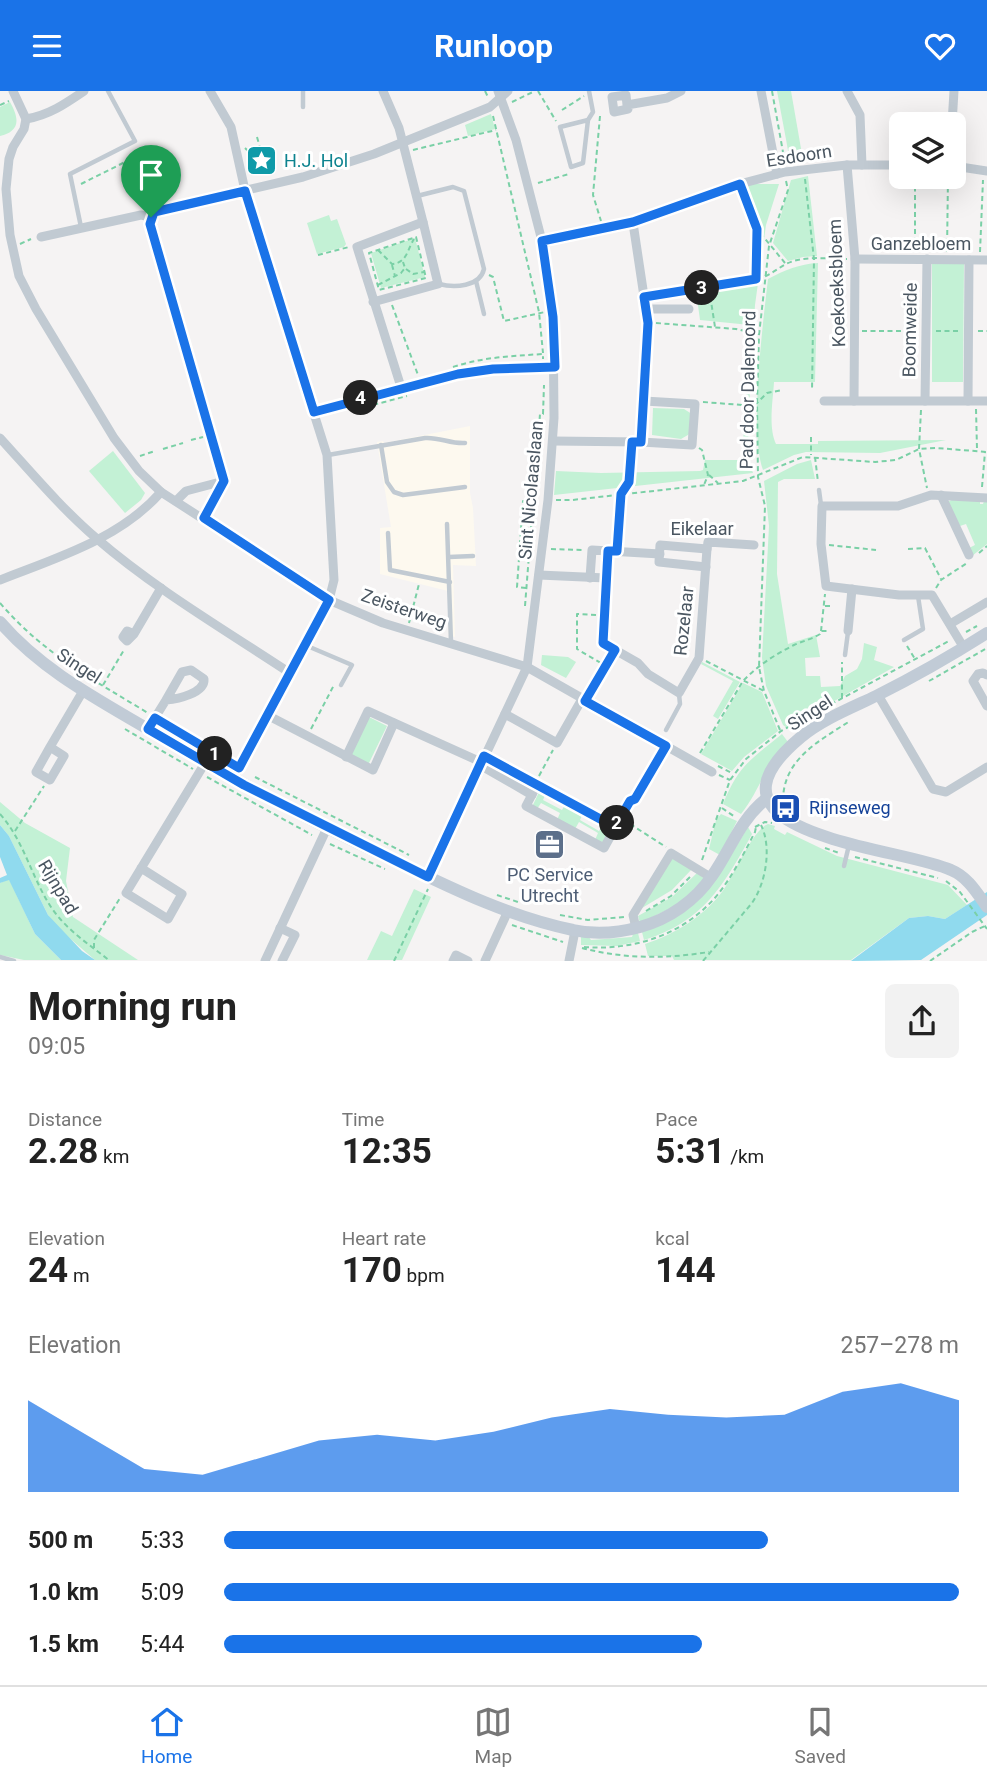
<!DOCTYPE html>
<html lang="en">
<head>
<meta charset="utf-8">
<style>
  body { margin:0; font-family:Roboto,sans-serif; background:#f2f2f2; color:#222; height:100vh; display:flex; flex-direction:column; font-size:26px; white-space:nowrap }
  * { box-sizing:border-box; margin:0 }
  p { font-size:23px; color:#767676 }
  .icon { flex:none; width:38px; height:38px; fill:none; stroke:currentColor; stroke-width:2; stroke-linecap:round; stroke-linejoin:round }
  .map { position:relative; height:870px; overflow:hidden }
  .details { display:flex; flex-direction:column; background:#fff; flex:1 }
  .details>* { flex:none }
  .buttons { position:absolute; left:889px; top:21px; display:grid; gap:14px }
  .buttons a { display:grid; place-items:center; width:77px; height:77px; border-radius:10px; background:#fff; box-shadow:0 7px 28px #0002; font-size:35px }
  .pin { position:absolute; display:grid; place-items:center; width:60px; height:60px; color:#fff; margin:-72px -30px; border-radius:50% 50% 50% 0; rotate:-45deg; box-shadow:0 0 7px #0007 }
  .pin .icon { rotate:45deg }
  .km { position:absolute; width:35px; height:35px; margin:-18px; border-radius:50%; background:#222; color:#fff; font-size:19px; line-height:35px; text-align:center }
  .round { display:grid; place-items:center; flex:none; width:74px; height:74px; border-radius:10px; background:#f2f2f2 }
  .head { display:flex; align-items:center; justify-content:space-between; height:119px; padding:0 28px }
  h1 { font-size:38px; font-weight:700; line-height:52px }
  .stats { display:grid; grid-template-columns:repeat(3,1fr); gap:10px; height:119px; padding:7px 28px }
  .stats div { display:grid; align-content:center }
  .stats b { font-size:35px; font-weight:700 }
  .stats small { font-size:19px; font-weight:400 }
  .stats p { font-size:19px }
  .chart { height:196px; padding:14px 28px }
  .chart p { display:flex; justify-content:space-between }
  .chart svg { width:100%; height:126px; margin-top:7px; fill:#1a73e8; opacity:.7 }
  ul { padding:0 28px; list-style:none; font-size:23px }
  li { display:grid; grid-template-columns:112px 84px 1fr; align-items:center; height:52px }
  li i { height:18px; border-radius:9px; background:#1a73e8 }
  header { display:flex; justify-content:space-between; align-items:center; height:91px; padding:0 28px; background:#1a73e8; color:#fff; font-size:32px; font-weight:700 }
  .tab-bar { display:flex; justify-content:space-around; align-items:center; height:98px; border-top:2px solid #e0e0e0; background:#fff; font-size:19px; color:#767676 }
  .tab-bar a { display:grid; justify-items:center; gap:4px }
  .tab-bar .active { color:#1a73e8 }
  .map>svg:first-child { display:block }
</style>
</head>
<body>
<header><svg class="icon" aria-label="menu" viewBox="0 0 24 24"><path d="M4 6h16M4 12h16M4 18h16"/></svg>Runloop<svg class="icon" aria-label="heart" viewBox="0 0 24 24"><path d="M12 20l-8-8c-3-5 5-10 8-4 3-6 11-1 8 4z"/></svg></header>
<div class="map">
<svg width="987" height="870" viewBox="0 0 987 870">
  <rect width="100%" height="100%" fill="#f5f3f3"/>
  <path fill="#fdf9ef" d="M470 335V402L473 417 476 475 453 474 455 546 448 544V500L380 483V437L391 436 377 351 383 350 384 352Z"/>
  <g fill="#c3f1d5">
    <path d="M777 0H791L803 69 790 70Z"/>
    <path d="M10 11C19 27 21 40 0 45V16Z"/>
    <path d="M491 23 495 38 468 45 465 34Z"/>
    <path d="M808 85 817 165 803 166 788 170 773 152 791 89Z"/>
    <path d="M753 93H779L766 134 755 214 748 333 749 371 753 382 554 404 556 380 601 382 700 380 703 379 705 369H742L750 234 700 229 696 200 749 191 753 187 752 136 738 98Z"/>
    <path d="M329 124 331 130 337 128 346 153 344 156 317 163 307 132Z"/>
    <path d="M415 147 425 186 381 197 371 162Z"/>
    <path d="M964 171 963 291H932V172Z"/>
    <path d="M818 172 815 291H774C773 309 768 336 776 353H818V350L946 349 880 362 806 361 794 364 763 379C749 341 763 232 768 188 785 179 799 173 818 172Z"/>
    <path d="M653 317 684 318 695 325 693 341 681 348 652 344Z"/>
    <path d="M113 360 145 402 141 409 125 422 89 380Z"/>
    <path d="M811 369 815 388H784L778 391 777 483 788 553 816 544 820 566 805 567 806 585H820L821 596 840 595 845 585 857 578 862 568 864 552 877 556 874 569 894 576 787 637 783 634 766 595 762 567 769 435 764 390 797 373Z"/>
    <path d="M955 407 980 409V413H983L984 410H987V453L972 465 969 457 975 454 966 433 960 435 948 411Z"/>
    <path d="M542 564 568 566 576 571 566 587 541 574Z"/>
    <path d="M702 571 740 591 718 628 713 625 733 590 701 573Z"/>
    <path d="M743 592 762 601 778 640 744 666 732 680 701 663Z"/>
    <path d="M367 625 387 635 368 674 348 664Z"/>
    <path d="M782 643 788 651C765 674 760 699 741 723L723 713C739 674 750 669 782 643Z"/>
    <path d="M540 699 546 702 543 709 562 719 566 712 583 722 580 729 599 740 603 733 610 737 602 753 595 749 598 742 579 731 575 738 557 729 560 722 541 712 537 718 532 716Z"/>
    <path d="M0 711 25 732 70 757 66 790 73 826 138 869H95L59 838 48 824 9 745 0 734Z"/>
    <path d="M721 723 737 730 720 764 709 758 716 729Z"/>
    <path d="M768 733 775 735 774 738 785 744 787 741 837 765 948 794 967 814 945 828 928 825 909 827 851 869H674L672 865H648L645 853C675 843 703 826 722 801 734 785 752 739 768 733Z"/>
    <path d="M748 736 752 743C724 794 703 831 644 849L642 841 658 835 734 759Z"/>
    <path d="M672 766 692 778 672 799 642 817Z"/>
    <path d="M697 782 705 788 679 813 640 832 638 825 672 806Z"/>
    <path d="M9 788 35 843 61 869H24L0 864V792Z"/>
    <path d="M414 798 431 806 402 869H367L381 840 392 845Z"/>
    <path d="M638 842 640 850 617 855 581 854V845H588L591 849 632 846 633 843Z"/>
  </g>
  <g fill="#90daee">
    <path d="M0 734 9 745 48 824 82 860 95 869H61L35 843 9 789 0 792V787L7 784 0 766Z"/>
    <path d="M987 801V824L921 869 851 870 909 827 928 825 945 828Z"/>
  </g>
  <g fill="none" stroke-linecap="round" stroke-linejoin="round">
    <g stroke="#7ad0a6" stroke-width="2" stroke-dasharray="5 3.5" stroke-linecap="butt">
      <path d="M485 0 488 6"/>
      <path d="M538 0 556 30"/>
      <path d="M772 0 783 61"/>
      <path d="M512 11 535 0"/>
      <path d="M0 14 9 10"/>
      <path d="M562 19 584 5"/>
      <path d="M493 25 539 221 543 262"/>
      <path d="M600 25 593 104 601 130"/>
      <path d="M257 46 268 85"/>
      <path d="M245 57 257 69 260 85"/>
      <path d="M413 59 496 39"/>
      <path d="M805 88 814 168 812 300"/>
      <path d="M538 92 569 83"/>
      <path d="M81 93 127 70"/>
      <path d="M744 103 757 138 785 172"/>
      <path d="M757 138 756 188C768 186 775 179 786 173 804 164 827 168 847 168"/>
      <path d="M416 146 426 187 379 199 369 162Z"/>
      <path d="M20 153 31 148"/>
      <path d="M378 159 392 173C407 172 407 159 414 148"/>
      <path d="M915 160V86"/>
      <path d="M947 161 948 86"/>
      <path d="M980 161 983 89"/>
      <path d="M318 164 349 156"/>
      <path d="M392 174 395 185"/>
      <path d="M406 178 413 183 424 181"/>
      <path d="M489 184 493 186 504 230 545 221"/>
      <path d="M378 194 401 182 405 177 403 171"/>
      <path d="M709 197 715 236"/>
      <path d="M652 205 754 189"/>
      <path d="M392 214 418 284"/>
      <path d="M656 232 736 238 758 243"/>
      <path d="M862 240H916"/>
      <path d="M936 240H958"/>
      <path d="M978 240H987"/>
      <path d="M453 276C483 266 512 265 543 263V268"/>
      <path d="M703 311 743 314 757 312 767 302 782 299"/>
      <path d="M365 316 407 305"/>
      <path d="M976 318 977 358"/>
      <path d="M921 319 919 358 927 397"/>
      <path d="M811 346V364"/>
      <path d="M191 349 203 346"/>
      <path d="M699 357 702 359 708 384 704 394"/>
      <path d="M163 358 183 352"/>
      <path d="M140 365 155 360"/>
      <path d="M815 366 818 391"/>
      <path d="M709 384 718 392"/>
      <path d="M982 396 985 361"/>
      <path d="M556 409H572L743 390 803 366 875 371 896 369 919 358 936 357 987 361"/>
      <path d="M618 452 621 403 629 391 631 359"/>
      <path d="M829 454 876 459"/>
      <path d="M551 458 584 459"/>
      <path d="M908 458 925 457 941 488"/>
      <path d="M979 462 987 455"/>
      <path d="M526 497 517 496 523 410H532"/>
      <path d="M936 497 941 489 967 472"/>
      <path d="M0 512C44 563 92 588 148 622"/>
      <path d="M525 515 540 323H543L544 294"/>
      <path d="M825 515H830V517"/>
      <path d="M596 524 577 523V558L606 575"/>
      <path d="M409 532 419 493"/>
      <path d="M821 540 825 503"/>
      <path d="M966 541 977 535"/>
      <path d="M907 555 915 568"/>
      <path d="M706 570 764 600"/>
      <path d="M929 590 987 557"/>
      <path d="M103 594 124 559"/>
      <path d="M589 603 612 566"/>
      <path d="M842 607V571"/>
      <path d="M161 631 232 673"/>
      <path d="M125 638 193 678"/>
      <path d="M311 638 334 594"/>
      <path d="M780 639 764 600 759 576 765 415 758 386 757 312 759 244 769 155 788 99 786 90"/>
      <path d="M700 662 743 590C757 575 776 563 794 554 803 550 812 548 820 543L821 540H828V538"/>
      <path d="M718 675 732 682"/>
      <path d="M503 676 528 690"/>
      <path d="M719 684 730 689"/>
      <path d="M539 685 553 659"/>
      <path d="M207 686 312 744"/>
      <path d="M255 686 409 764"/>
      <path d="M783 710C783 668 819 650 850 630"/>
      <path d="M722 717 735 726"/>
      <path d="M0 723C25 751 32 789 53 819 68 840 90 854 110 870"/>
      <path d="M630 733 666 756"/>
      <path d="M755 736 765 731 772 732"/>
      <path d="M15 740 44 695"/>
      <path d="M330 753 385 778"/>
      <path d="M825 757 839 762"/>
      <path d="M855 766 938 787"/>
      <path d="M702 769 730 689 746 668 781 640 949 550"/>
      <path d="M946 790 960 801 987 838"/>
      <path d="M497 804 518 811"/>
      <path d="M646 820 671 805 691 785"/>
      <path d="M560 824 588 829 624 826"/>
      <path d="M512 834 563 851"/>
      <path d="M584 856C635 860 686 843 719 802 733 784 744 762 755 741L756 736"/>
      <path d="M94 857V849L120 807"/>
      <path d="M582 857C624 868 666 868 709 861"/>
      <path d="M394 870 428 798"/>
      <path d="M703 870 752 812C766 792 772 756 761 734"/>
      <path d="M930 870 972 841 987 834"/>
    </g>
    <g stroke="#c1cad2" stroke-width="4.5">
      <path d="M303 16V0"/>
      <path d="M588 29 560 36 571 76 583 72 588 29 593 21 589 0"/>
      <path d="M417 105 453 96 464 100 484 178C480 196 454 197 439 193"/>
      <path d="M81 136 70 83 135 50 108 0"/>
      <path d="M476 190 484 223"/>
      <path d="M381 354 387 391 394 401 403 404 465 396"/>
      <path d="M328 364 425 347C440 346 450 353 465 352"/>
      <path d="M819 399 821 414"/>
      <path d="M447 433 451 552"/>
      <path d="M388 442 390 479 450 491"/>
      <path d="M449 466 473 465"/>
      <path d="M904 549 923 538 918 505"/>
      <path d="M305 554 352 574 341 594"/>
      <path d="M845 564 848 541"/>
      <path d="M666 639 680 613 679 603"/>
      <path d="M844 775 849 754"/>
      <path d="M0 866 14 870"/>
    </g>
    <g stroke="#c1cad2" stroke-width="9">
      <path d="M13 0 26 28 24 38 13 56 9 68 6 98 10 144 19 185 36 218 114 347 139 380 161 401 329 509 383 532 527 576 712 681"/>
      <path d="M210 0 231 36 248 113 327 364 334 489 329 509 233 688"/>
      <path d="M383 0 399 37 423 131"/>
      <path d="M761 0 777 83"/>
      <path d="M847 0 860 24 862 74"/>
      <path d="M627 14 626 4 612 6 614 21 628 18 627 14 667 7 681 0"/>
      <path d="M26 28C49 24 65 13 84 0"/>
      <path d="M952 33 954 0"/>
      <path d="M847 74 855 168 854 310"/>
      <path d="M954 75 987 80"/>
      <path d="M151 126 156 120 303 86 374 63 490 16 508 0"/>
      <path d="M151 126 150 133 158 164 224 390"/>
      <path d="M41 146 141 124 151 126"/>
      <path d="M542 150 633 132 732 95 785 81 847 74H901"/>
      <path d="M855 168 987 169"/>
      <path d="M373 211 438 193 423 131 357 156 401 296"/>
      <path d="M646 218H689"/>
      <path d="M824 310H987"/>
      <path d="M925 310 927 168"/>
      <path d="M968 310 969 169"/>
      <path d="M314 321C396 295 469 277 555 276"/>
      <path d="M0 347C31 381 61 417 96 447 155 498 225 539 290 582"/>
      <path d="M553 350 641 351 648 232 633 132"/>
      <path d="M641 351 692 354 695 313 644 310"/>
      <path d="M941 404 969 464"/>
      <path d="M176 410 186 400 224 390 204 427"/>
      <path d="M706 476 659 471 660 454 707 458 708 451 754 454"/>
      <path d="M539 484 606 487 608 460"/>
      <path d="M590 487 592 459 660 463"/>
      <path d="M606 487 603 552 638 572 648 583 679 602 699 567 707 458"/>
      <path d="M0 489C56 467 120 448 161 401"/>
      <path d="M950 533 987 511"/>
      <path d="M848 540 852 498"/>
      <path d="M134 543 127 540 123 546 127 550 134 543 161 497"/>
      <path d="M964 557 932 504H899L826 495 821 453 822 415H898L931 404 987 407"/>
      <path d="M987 584 983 582 978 583 973 590 987 615"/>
      <path d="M878 604 933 698 946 701 987 676"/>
      <path d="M505 623 557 652 582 608"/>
      <path d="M267 624 373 679 394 632"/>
      <path d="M148 638 166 609C178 608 205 602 204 588L191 579 182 581 166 609"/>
      <path d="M50 656 36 681 50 689 64 665 50 656 83 600"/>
      <path d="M346 666 368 620 481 671"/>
      <path d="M480 674 532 704"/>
      <path d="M615 736 537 694 526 715 604 757 630 710 635 708 666 655"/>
      <path d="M141 777 182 803 168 828 126 802 205 672"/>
      <path d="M428 786 527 576 548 409 554 327 553 220 542 150 516 49 498 0"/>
      <path d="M280 837 295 844 282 870"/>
      <path d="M636 837 633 824 671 762 712 787"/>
      <path d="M265 870 327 737"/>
      <path d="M453 870 456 864 468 870"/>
      <path d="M485 870 508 820"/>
      <path d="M569 870 575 840"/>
    </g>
    <g stroke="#c1cbd6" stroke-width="12">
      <path d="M0 531C43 581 101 610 158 644 234 689 311 730 391 768 449 796 509 826 573 839 595 844 618 842 640 836 669 828 695 810 712 785 731 758 739 730 766 708"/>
      <path d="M987 542C951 565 914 586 876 605 851 617 823 628 801 646 682 745 898 755 951 779 968 786 977 802 987 816"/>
    </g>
  </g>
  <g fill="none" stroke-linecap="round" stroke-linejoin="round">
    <defs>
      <path id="route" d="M740 93 757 138 756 188 644 206 648 232 641 351H632L629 391 621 403 617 460H608L603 552 615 559 585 610 666 655 635 708 630 710 615 736 484 665 428 786 244 694 148 638 155 627 239 677 329 509 204 427 224 390 150 133 154 121 245 100 314 321 458 283 493 278 555 276 553 226 542 150 633 131Z"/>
    </defs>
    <use href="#route" stroke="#fff" stroke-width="14"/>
    <use href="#route" stroke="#1a73e8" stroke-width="9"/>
  </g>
  <defs>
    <symbol id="sight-square" viewBox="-11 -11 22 22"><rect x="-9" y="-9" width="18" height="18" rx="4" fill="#0f9aa8" stroke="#fff"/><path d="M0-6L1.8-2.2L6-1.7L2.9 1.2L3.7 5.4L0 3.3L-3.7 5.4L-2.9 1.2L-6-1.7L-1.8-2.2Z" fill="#fff"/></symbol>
    <symbol id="bus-square" viewBox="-11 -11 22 22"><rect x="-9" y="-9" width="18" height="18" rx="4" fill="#1a4fb4" stroke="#fff"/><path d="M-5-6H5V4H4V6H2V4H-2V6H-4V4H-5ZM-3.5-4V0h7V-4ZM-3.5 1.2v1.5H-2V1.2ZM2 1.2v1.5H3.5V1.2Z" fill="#fff"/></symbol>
    <symbol id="office-square" viewBox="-11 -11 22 22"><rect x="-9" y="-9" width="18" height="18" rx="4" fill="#5c6f8a" stroke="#fff"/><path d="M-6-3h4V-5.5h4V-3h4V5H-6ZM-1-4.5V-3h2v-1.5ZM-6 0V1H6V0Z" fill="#fff"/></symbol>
  </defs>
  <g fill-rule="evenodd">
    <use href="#sight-square" x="244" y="52" width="35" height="35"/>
    <use href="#bus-square" x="768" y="700" width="35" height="35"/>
    <use href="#office-square" x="532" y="736" width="35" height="35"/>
  </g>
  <g text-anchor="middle" stroke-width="6" stroke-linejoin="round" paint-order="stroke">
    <g font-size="18" fill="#4a5661" stroke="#fff">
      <text transform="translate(799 65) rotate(-9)" y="6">Esdoorn</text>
      <text x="921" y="159">Ganzebloem</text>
      <text transform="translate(837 192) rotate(-92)" y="6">Koekoeksbloem</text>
      <text transform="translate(910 239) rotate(-89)" y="6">Boomweide</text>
      <text transform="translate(748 299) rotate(-89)" y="6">Pad door Dalenoord</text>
      <text transform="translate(531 399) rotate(-85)" y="6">Sint Nicolaaslaan</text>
      <text x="702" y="444">Eikelaar</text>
      <text transform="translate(404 518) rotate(19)" y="6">Zeisterweg</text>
      <text transform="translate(684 530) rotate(-84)" y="6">Rozelaar</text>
      <text transform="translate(79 575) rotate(33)" y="6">Singel</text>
      <text transform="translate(810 622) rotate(-33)" y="6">Singel</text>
      <text transform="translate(58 796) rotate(59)" y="6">Rijnpad</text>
    </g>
    <g font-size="18" fill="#0d838f" stroke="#fff" text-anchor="start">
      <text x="284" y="76">H.J. Hol</text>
    </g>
    <g font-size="18" fill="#164399" stroke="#fff" text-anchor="start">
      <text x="809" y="723">Rijnseweg</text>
    </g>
    <g font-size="18" fill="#4e5e75" stroke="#fff">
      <text x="550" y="790">PC Service<tspan x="550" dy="21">Utrecht</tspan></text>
    </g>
  </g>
</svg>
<div class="buttons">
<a><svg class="icon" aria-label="layers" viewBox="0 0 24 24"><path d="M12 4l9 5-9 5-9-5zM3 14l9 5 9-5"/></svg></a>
</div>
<div class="pin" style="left:151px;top:126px;background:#1e9e55"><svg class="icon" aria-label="arrive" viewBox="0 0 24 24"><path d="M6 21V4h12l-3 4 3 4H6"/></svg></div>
<b class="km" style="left:215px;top:663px">1</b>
<b class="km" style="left:617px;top:732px">2</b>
<b class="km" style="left:702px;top:197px">3</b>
<b class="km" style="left:361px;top:307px">4</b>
</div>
<section class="details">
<div class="head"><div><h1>Morning run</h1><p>09:05</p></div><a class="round"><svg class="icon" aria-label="share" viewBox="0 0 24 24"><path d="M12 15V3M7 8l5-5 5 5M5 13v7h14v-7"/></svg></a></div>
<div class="stats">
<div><p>Distance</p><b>2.28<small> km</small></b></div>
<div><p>Time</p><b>12:35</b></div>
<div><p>Pace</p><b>5:31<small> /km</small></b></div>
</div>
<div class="stats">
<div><p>Elevation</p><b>24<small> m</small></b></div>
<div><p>Heart rate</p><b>170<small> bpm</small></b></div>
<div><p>kcal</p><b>144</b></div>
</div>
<div class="chart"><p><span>Elevation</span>257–278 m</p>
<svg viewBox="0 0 160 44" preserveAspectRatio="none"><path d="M0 44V12L10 24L20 36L30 38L40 32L50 26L60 24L70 26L80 23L90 18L100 15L110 17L120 18L130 17L140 9L150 6L160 12V44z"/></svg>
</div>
<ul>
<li><b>500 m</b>5:33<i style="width:74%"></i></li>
<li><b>1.0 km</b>5:09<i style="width:100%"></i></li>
<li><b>1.5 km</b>5:44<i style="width:65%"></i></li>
</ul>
</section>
<nav class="tab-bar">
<a class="active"><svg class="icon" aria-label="home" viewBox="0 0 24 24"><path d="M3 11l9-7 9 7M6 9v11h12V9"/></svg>Home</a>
<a><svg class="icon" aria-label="map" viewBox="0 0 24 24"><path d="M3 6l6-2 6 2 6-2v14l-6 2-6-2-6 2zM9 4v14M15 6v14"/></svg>Map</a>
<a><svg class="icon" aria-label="saved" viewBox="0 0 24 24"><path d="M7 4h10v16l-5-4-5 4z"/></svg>Saved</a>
</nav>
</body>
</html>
